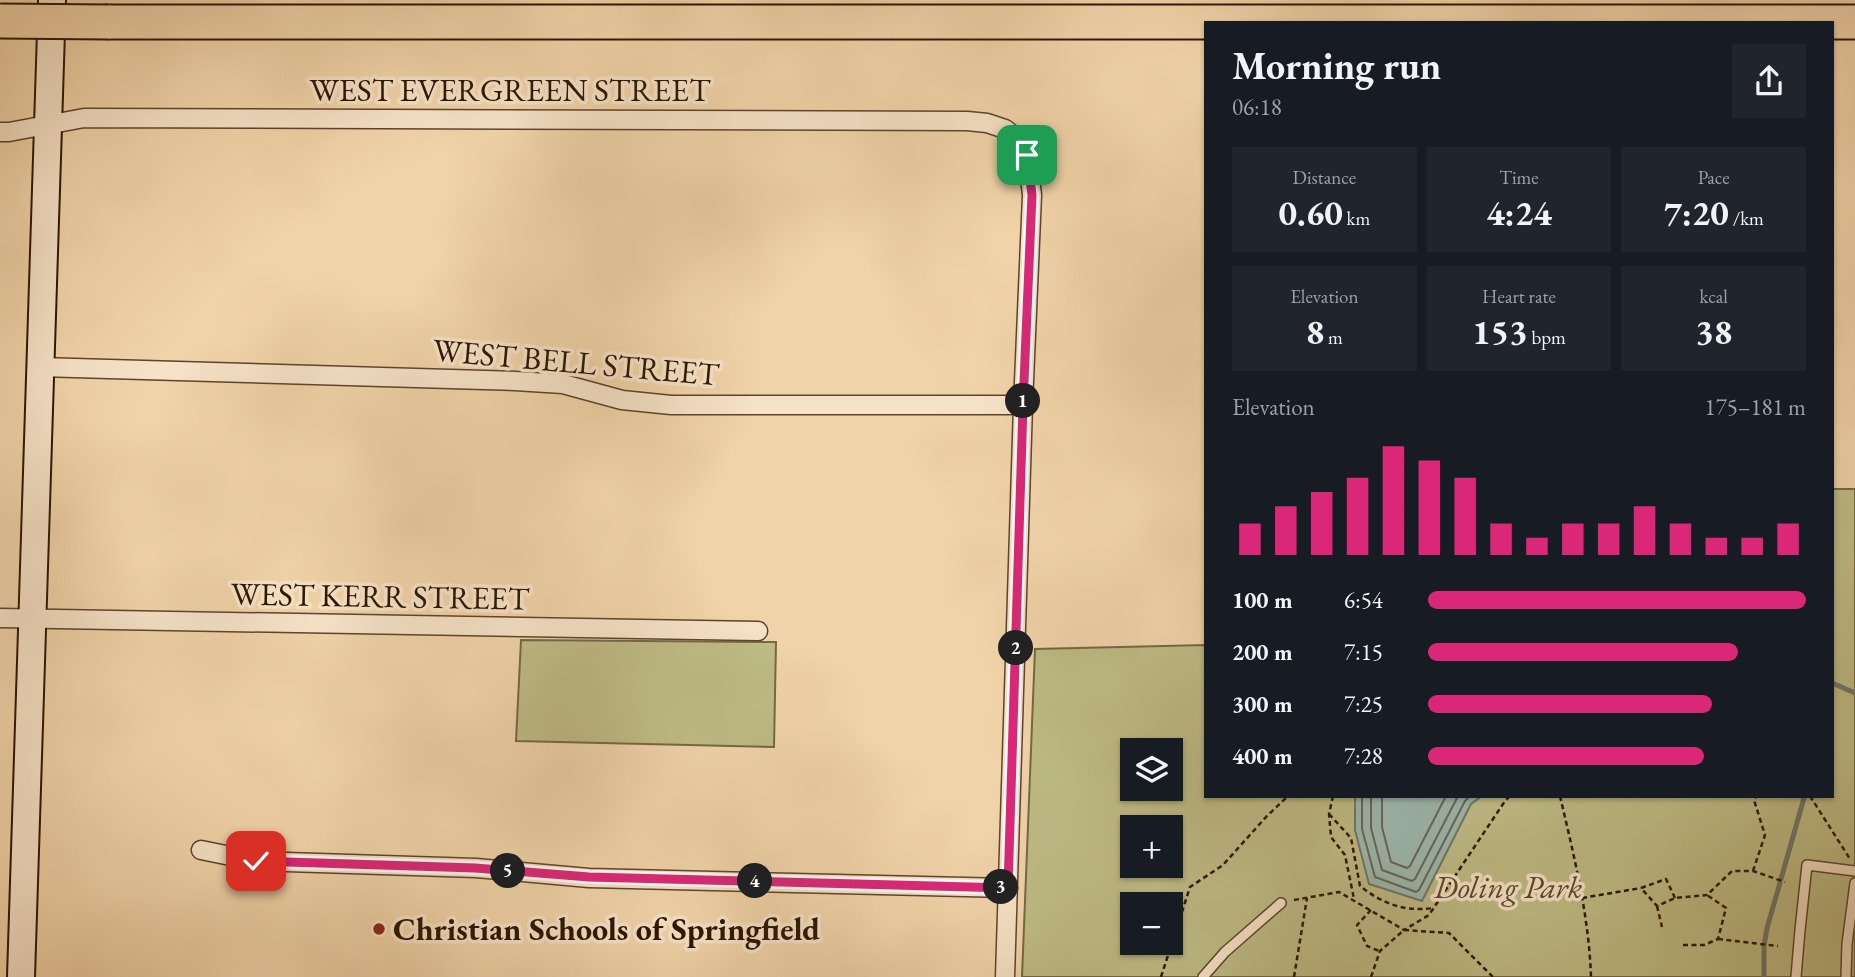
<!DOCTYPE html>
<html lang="en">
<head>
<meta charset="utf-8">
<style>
  body { margin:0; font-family:"EB Garamond",serif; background:#20242c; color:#f1f3f6; height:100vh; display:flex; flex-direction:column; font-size:26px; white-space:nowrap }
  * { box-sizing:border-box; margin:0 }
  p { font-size:23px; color:#9ea1a6 }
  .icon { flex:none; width:38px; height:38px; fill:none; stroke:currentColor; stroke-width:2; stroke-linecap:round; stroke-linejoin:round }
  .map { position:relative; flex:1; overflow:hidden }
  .details { position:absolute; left:1204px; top:21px; width:630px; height:777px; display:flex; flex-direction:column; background:#171b24; border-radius:0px; box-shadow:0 2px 5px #0004 }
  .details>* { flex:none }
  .buttons { position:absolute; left:1120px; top:738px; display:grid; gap:14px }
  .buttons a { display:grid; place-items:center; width:63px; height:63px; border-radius:0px; background:#171b24; box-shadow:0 2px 5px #0004; font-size:35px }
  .pin { position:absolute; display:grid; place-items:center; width:60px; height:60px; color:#fff; margin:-30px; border-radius:14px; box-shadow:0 4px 10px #0006 }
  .km { position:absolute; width:35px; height:35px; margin:-18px; border-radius:50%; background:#222; color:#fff; font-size:19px; line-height:35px; text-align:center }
  .round { display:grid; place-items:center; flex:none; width:74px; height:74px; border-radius:0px; background:#20242c }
  .headline { display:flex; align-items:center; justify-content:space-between; height:119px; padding:0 28px }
  h1 { font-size:38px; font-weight:700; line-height:52px }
  .metrics { display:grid; grid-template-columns:repeat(3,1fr); gap:10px; height:119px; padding:7px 28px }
  .metrics div { display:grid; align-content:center; border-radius:0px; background:#20242c; text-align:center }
  .metrics b { font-size:35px; font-weight:700 }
  .metrics small { font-size:19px; font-weight:400 }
  .metrics p { font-size:19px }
  .chart { height:196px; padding:14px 28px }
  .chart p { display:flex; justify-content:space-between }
  .chart svg { width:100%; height:126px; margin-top:7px; stroke:#db2777; stroke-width:6 }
  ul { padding:0 28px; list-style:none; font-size:23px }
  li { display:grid; grid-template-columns:112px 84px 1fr; align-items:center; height:52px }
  li i { height:18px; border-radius:9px; background:#db2777 }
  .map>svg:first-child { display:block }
</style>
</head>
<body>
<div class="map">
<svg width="1855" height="977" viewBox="0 0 1855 977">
  <rect width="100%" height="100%" fill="#f1d3a9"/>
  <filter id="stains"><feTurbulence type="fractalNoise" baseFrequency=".00286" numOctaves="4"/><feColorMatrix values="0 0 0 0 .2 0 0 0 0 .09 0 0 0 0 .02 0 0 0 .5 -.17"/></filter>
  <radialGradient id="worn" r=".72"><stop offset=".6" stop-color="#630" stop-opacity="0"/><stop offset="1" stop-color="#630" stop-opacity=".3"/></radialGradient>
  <g fill="#bebb85" stroke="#756843" stroke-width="2" fill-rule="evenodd">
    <path d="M1832 489H1855V977H1022L1035 649 1206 645V796H1832ZM1132 751H1171V789H1132ZM1132 828H1171V866H1132ZM1132 905H1171V943H1132Z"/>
    <path d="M521 640 776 642 774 747 516 741Z"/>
  </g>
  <path fill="#9bb7ad" stroke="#6f7668" stroke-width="2" d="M1355 796H1482L1471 804 1422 901 1369 884 1355 830Z"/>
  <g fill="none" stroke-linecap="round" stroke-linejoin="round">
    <g stroke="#646657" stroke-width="2">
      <path d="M1362 796V829L1375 877 1416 892 1419 890 1465 801 1470 796"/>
      <path d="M1371 796V828L1382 870 1412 881 1415 879 1458 796"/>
      <path d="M1382 796V827L1391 862 1407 868 1410 866 1446 796"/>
    </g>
    <g stroke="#6f7668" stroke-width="5">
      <path d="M1832 683 1855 693"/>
      <path d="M1781 879 1804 798"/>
      <path d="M1764 977V946L1767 928 1780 883"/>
    </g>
    <defs>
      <g id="service">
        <path d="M1203 977 1225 952 1281 903"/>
        <path d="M1796 977 1800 930 1807 865 1855 871"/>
        <path d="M1846 977 1847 944 1855 883"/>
      </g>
      <g id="minor">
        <path d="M0 132H9L84 118 967 121 987 123 1005 129 1018 139 1027 155 1032 195 1023 405 1005 977"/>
        <path d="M40 367 515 381 563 384 622 400 671 405H1023"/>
        <path d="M0 618 758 631"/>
        <path d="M201 850 255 861 476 868 589 878 1008 888"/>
      </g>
      <path id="secondary" d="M21 977 52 0"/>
      <path id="motorway" d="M108 22H1855"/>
    </defs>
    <use href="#service" stroke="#5d442b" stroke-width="12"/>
    <use href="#minor" stroke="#5d442b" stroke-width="21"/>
    <use href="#secondary" stroke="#2c1501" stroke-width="30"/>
    <use href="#motorway" stroke="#2c1501" stroke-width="37"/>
    <g stroke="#2c1501" stroke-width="2.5" stroke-dasharray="5 3.5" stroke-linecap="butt">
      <path d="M1333 796 1329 814 1331 837 1345 855 1354 899"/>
      <path d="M1560 796C1574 856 1589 916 1591 977"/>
      <path d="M1810 796 1850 859"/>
      <path d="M1329 814 1351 838 1360 886C1383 904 1404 912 1434 908"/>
      <path d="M1753 871 1765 835 1754 800 1756 796"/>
      <path d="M1582 898 1641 888"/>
      <path d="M1675 898 1666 879 1641 888 1657 906 1675 898 1707 895 1732 871H1753L1785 882"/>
      <path d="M1294 900 1339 892 1404 930 1429 915 1505 801 1510 796"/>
      <path d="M1657 906 1662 927"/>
      <path d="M1371 910 1357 925 1367 946 1379 951"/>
      <path d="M1718 939 1778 946"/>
      <path d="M1683 945H1704L1718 939 1726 908 1707 895"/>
      <path d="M1161 977 1190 887 1223 865 1266 817 1288 796"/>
      <path d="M1294 977 1307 898"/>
      <path d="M1371 977 1380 951 1404 930 1449 933 1493 977"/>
    </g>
    <use href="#service" stroke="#f6e2c7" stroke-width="9"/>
    <use href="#minor" stroke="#f6e2c7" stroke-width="18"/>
    <use href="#secondary" stroke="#f6e2c7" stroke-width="26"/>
    <use href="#motorway" stroke="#f1d3a9" stroke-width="33"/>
    <defs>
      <path id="motorway-bridge" d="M0 21 108 22"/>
    </defs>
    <use href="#motorway-bridge" stroke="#2c1501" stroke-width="37" stroke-linecap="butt"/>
    <use href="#motorway-bridge" stroke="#f1d3a9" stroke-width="33"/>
  </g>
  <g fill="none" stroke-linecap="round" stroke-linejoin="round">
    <defs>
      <path id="route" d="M256 861 475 868 589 877 1008 888 1023 405 1032 195 1027 155"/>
    </defs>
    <use href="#route" stroke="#fff" stroke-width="14"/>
    <use href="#route" stroke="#db2777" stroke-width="9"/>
  </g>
  <circle fill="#8f2418" stroke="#f6e2c7" stroke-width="2.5" cx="379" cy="929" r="7"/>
  <g text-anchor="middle" stroke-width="7" stroke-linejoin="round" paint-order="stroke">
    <g font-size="32" fill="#2c1501" stroke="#f6e2c7">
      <text x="510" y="101">WEST EVERGREEN STREET</text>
      <text transform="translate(576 362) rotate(5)" y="11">WEST BELL STREET</text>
      <text transform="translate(380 596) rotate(1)" y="11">WEST KERR STREET</text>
    </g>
    <g font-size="32" font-style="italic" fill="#584729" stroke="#f6e2c7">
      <text x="1508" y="898">Doling Park</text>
    </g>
    <g font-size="32" font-weight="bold" fill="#2c1501" stroke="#f6e2c7" text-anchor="start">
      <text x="393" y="940">Christian Schools of Springfield</text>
    </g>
  </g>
  <rect width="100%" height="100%" filter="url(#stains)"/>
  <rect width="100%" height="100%" fill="url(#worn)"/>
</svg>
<div class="buttons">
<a><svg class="icon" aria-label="layers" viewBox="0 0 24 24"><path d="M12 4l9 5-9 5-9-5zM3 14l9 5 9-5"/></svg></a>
<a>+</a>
<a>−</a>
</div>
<div class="pin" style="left:1027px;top:155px;background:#1e9e55"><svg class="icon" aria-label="arrive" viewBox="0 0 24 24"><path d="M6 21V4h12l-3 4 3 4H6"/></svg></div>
<div class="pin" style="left:256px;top:861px;background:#d93025"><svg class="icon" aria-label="check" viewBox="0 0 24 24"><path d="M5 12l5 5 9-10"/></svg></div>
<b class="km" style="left:1023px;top:401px">1</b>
<b class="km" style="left:1016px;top:648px">2</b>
<b class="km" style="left:1001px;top:887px">3</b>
<b class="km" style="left:755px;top:881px">4</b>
<b class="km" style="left:508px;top:871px">5</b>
<section class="details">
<div class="headline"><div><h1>Morning run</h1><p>06:18</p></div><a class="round"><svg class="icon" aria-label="share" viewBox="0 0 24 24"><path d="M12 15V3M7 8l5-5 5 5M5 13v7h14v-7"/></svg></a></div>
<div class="metrics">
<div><p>Distance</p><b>0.60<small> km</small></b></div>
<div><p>Time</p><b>4:24</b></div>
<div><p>Pace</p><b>7:20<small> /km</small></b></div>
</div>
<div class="metrics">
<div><p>Elevation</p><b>8<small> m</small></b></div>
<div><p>Heart rate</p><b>153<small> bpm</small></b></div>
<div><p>kcal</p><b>38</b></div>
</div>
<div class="chart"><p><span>Elevation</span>175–181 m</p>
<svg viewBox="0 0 160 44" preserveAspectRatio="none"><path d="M5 44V33M15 44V27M25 44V22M35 44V17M45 44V6M55 44V11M65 44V17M75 44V33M85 44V38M95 44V33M105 44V33M115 44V27M125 44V33M135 44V38M145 44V38M155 44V33"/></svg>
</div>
<ul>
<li><b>100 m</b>6:54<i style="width:100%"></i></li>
<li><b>200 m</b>7:15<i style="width:82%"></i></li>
<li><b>300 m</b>7:25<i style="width:75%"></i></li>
<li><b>400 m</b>7:28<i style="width:73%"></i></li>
</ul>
</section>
</div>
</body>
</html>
